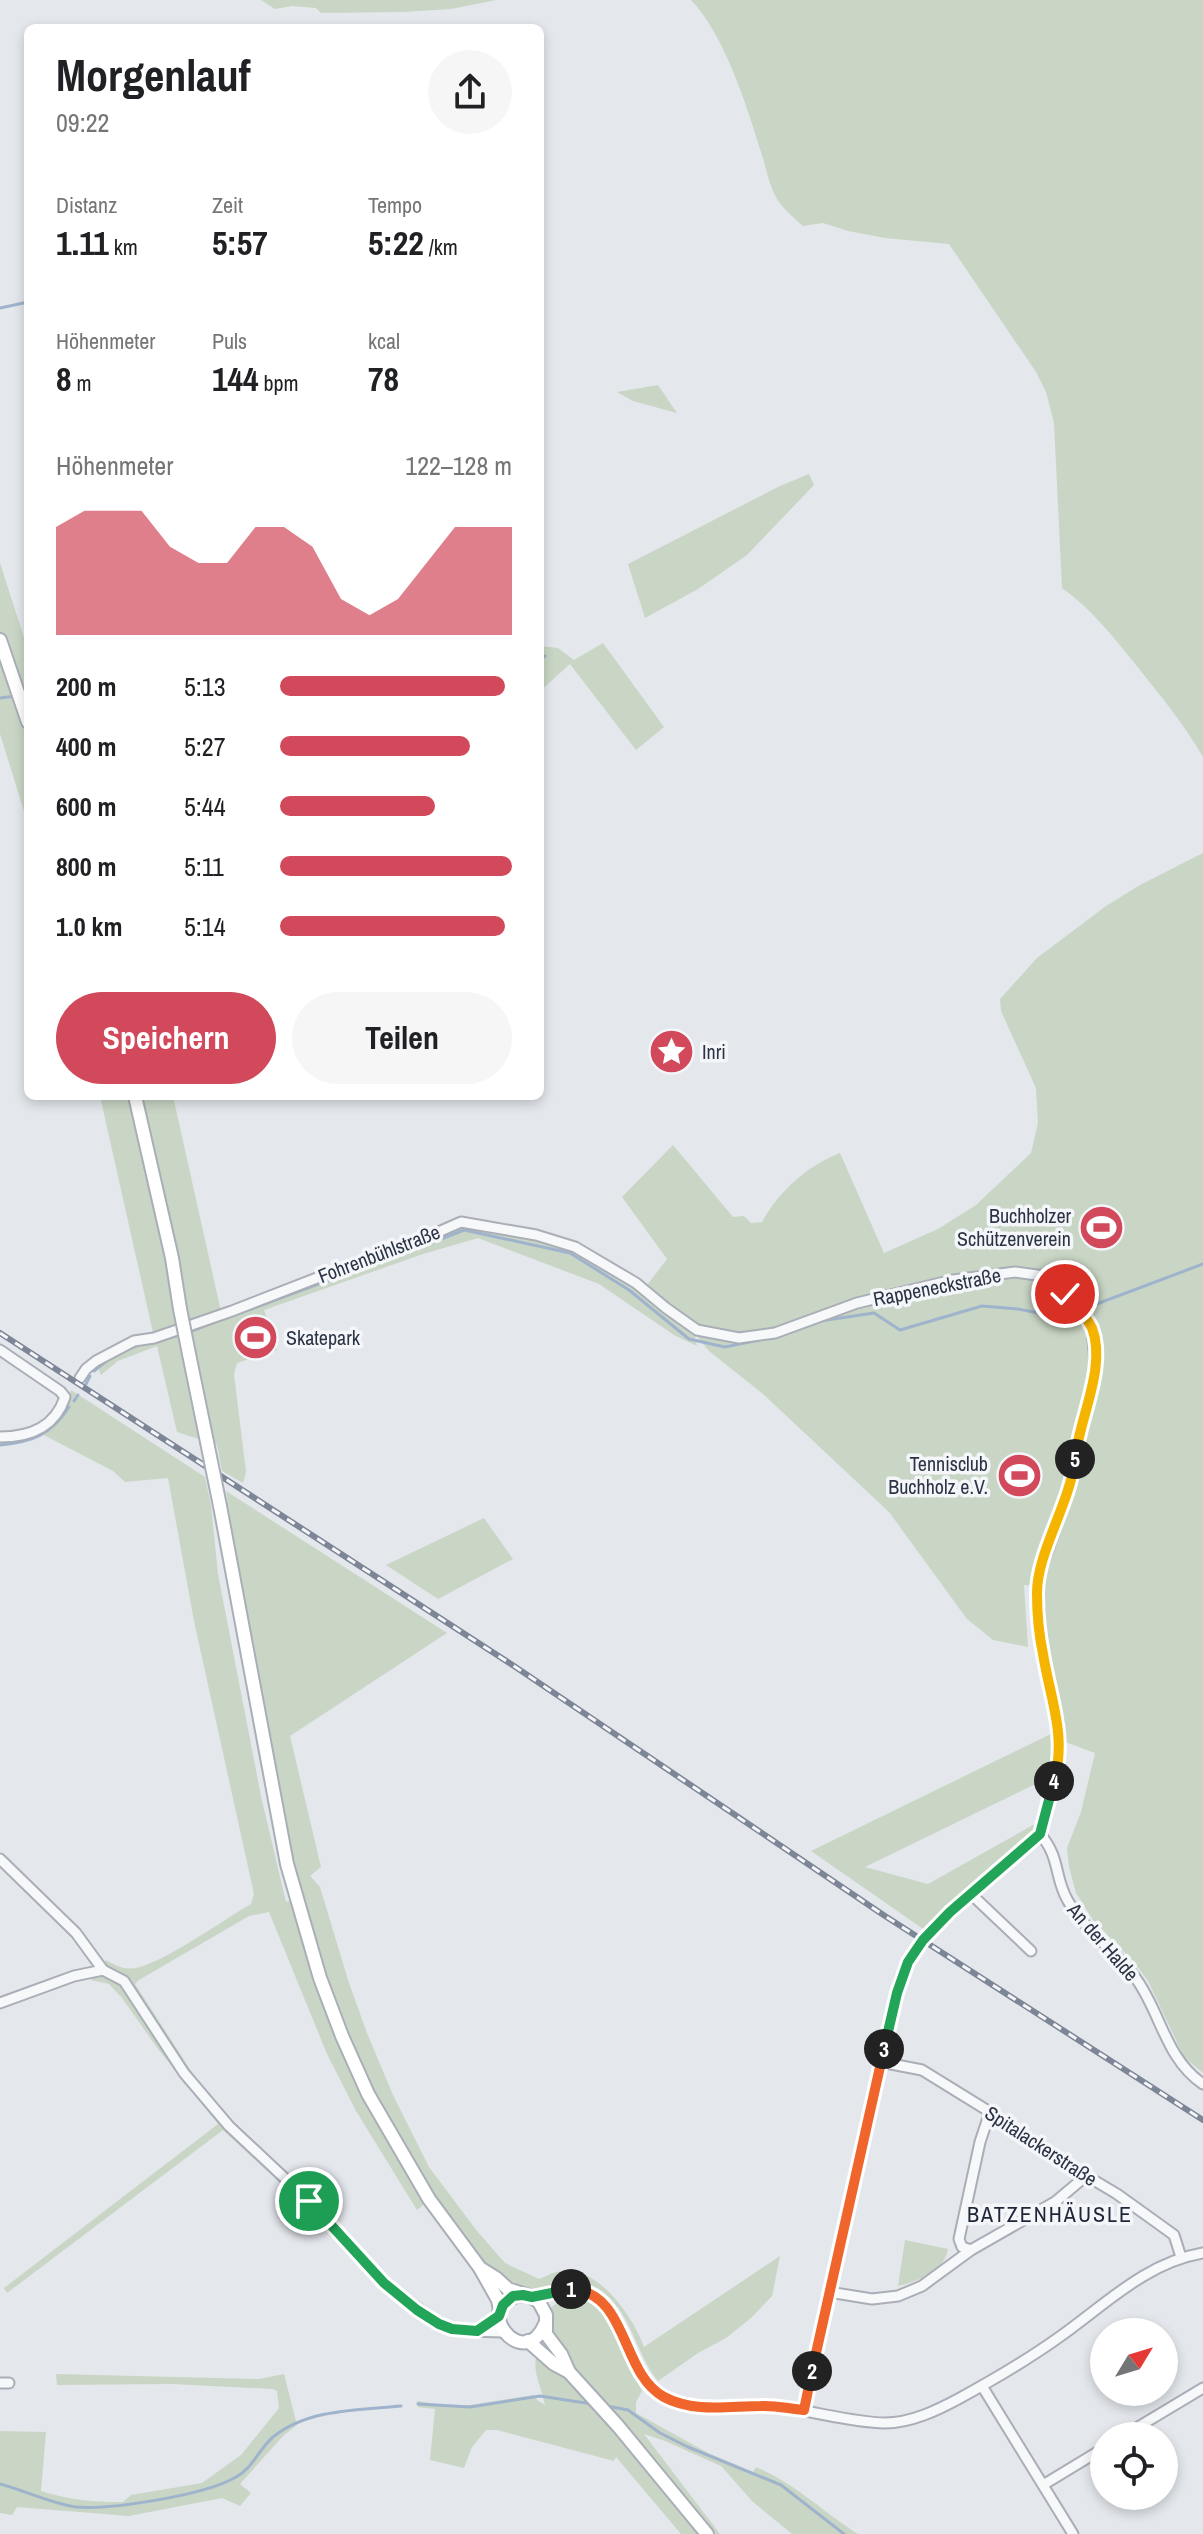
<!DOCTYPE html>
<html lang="de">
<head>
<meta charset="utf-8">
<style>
  body { margin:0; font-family:"Archivo Narrow",sans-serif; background:#f6f6f6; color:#202124; height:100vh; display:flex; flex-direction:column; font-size:30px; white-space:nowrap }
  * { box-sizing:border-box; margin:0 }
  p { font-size:26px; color:#757577 }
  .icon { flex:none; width:44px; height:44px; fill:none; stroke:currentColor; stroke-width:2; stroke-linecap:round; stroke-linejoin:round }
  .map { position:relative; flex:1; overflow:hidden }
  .sheet { position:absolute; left:24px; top:24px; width:520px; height:1076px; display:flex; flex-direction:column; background:#fff; border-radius:12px; box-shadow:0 4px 12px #0003 }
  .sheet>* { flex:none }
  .needle { width:52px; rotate:52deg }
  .controls { position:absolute; left:1090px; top:2318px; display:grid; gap:16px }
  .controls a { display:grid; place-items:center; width:88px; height:88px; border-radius:50%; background:#fff; box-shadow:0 4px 12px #0003; font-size:40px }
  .pin { position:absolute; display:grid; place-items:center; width:68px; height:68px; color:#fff; margin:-34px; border:4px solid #fff; border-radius:50%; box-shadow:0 2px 8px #0007 }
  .km { position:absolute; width:40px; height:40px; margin:-20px; border-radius:50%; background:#222; color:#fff; font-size:22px; line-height:40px; text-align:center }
  .round { display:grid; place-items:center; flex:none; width:84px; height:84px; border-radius:42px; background:#f6f6f6 }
  .summary { display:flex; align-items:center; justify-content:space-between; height:136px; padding:0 32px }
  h1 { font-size:44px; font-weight:800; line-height:60px }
  .metrics { display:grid; grid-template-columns:repeat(3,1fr); gap:12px; height:136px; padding:8px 32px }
  .metrics div { display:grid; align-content:center }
  .metrics b { font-size:34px; font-weight:800 }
  .metrics small { font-size:22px; font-weight:400 }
  .metrics p { font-size:22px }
  .chart { height:224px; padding:16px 32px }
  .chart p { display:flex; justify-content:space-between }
  .chart svg { width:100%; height:144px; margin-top:8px; fill:#d1495b; opacity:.7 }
  .action { display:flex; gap:16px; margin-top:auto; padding:16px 32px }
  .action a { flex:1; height:92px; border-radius:48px; background:#d1495b; color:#fff; font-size:32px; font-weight:800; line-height:92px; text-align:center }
  .action a+a { background:#f6f6f6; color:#202124 }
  ul { padding:0 32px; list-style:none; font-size:26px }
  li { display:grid; grid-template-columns:128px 96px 1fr; align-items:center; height:60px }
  li i { height:20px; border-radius:10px; background:#d1495b }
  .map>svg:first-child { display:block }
</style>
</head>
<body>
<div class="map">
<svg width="1203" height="2534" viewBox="0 0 1203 2534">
  <rect width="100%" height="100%" fill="#e4e7ec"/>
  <g fill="#c9d6c5">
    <path d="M261 0H496L451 9 403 12 321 13 316 8 292 6 275 9Z"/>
    <path d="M691 0H1203V757C1184 724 1160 695 1136 665 1113 637 1092 609 1062 588L1054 423 1046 392 1036 372 949 244 885 238 848 231 823 223 803 226C794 218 783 209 777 199 769 186 766 166 761 152 747 106 724 34 691 0Z"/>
    <path d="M658 385 677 413 633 401 617 392Z"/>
    <path d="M809 474 814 485 747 555 698 589 645 618 628 564 780 486Z"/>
    <path d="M0 563 28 650V824L0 734Z"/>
    <path d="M603 643 664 727 636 750 570 664 540 691V646L558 648 574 660Z"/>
    <path d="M1203 853V2073L1184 2057 1148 1981 1134 1962 1093 1920 1076 1893 1069 1867 1067 1848 1081 1812 1095 1753 1060 1740 1056 1774 865 1867 928 1884 1042 1820 1040 1834 929 1933 811 1851 1059 1730 1043 1593 1044 1573 1079 1450 1095 1362H1090L1091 1375 1076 1424 1063 1503 1036 1586 1024 1585 1028 1647 993 1640 967 1619 889 1512 763 1394 709 1351 699 1339 697 1333 695 1338 697 1346 674 1335 599 1284 478 1238 423 1254 264 1310 277 1350 237 1363 234 1374 246 1472 243 1483 222 1471 217 1445 177 1432 157 1346 118 1361 101 1375 96 1363 134 1341 154 1337 100 1096H173L222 1316 462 1224 575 1247 644 1289 667 1259 622 1197 673 1145 733 1217 744 1216 751 1223 762 1222C779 1191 807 1166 840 1153L884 1253 938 1229 976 1205 1031 1153 1038 1123 1036 1088 1001 1011 1000 999 1037 958 1106 906 1140 885Z"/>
    <path d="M71 1390 205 1477 211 1505 218 1574 261 1796 286 1902 301 1897 292 1861 245 1614 226 1491 447 1633 290 1736 321 1867 310 1876 320 1887 348 1980 367 2033 393 2095 429 2167 477 2231 505 2263 539 2279C545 2277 551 2273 557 2272 596 2262 633 2316 644 2347L780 2256 772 2296 751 2318 726 2338 698 2353 658 2381C635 2353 631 2310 599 2289 572 2272 553 2290 527 2289 495 2288 453 2221 435 2195L417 2210 356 2111 327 2054 269 1912 249 1916 139 1980 135 1984 197 2080 234 2122 303 2187 365 2256 356 2264 280 2183 223 2130 7 2293 4 2288 218 2124 158 2049 122 1998 109 1984 91 1980 106 1960C116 1966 124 1970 136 1968 165 1962 223 1920 251 1904L254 1894 194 1621 168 1478 125 1482 113 1471 40 1433C58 1422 66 1411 71 1390Z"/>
    <path d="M484 1518 513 1559 438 1599 386 1565Z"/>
    <path d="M905 2240 948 2249C944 2272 918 2281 898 2286Z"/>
    <path d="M580 2297C616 2310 626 2360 642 2391L636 2402V2413L708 2453 753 2472 756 2467C796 2484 822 2511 858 2534H792L753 2502 721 2466 665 2441 644 2434 720 2534H681L616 2457 614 2461 497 2430H486L472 2447 464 2468 430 2460 435 2409 418 2407 417 2401 450 2406 470 2405 534 2395 537 2400 545 2405C539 2375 523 2360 553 2337L550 2308 560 2301Z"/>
    <path d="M56 2374 259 2379 284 2374 297 2425 283 2436 240 2484 251 2493 240 2506 222 2498 129 2516 17 2507 12 2515 0 2513V2431L46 2432 41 2491C69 2500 94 2502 123 2502L131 2495 202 2483 241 2455 279 2408 277 2391 273 2389 172 2384 57 2385Z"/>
  </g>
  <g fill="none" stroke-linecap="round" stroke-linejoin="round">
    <g stroke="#9fb4cc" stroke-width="3">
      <path d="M0 308 28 302"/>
      <path d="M540 658 545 656"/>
      <path d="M0 698 16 696"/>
      <path d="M426 1245 464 1230 570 1253 629 1290 689 1339 725 1347 759 1340"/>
      <path d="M251 1309 413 1249"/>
      <path d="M820 1321 874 1313 900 1330 982 1306 1018 1309 1069 1319 1094 1305 1203 1264"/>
      <path d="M187 1333 214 1322"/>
      <path d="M153 1342 180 1335"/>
      <path d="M126 1350 141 1344"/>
      <path d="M94 1371 109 1359"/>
      <path d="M86 1384 90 1376"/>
      <path d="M74 1401 78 1395"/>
      <path d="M0 1445C32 1442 51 1435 69 1407"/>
      <path d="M418 2404 470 2407 540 2396 592 2404"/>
      <path d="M607 2406 628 2410 660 2433 688 2447 781 2485 844 2534"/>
      <path d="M0 2484C23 2490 53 2504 76 2507 111 2510 206 2495 236 2477 253 2468 259 2449 273 2437 307 2409 358 2410 401 2406"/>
    </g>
    <defs>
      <g id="minor">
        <path d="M0 1350 60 1391 65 1397C55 1427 31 1437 0 1437"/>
        <path d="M80 1378 86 1369 96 1361 134 1341 154 1338 232 1311 376 1255 418 1241 461 1222 536 1235 575 1247 636 1283 666 1308 697 1330 739 1338 775 1333 857 1303 953 1280 1015 1272 1044 1276 1058 1286 1083 1314 1092 1330 1095 1361V1376L1076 1450 1073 1479 1040 1572 1037 1592 1042 1653 1058 1721 1060 1739 1056 1774 1040 1834"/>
        <path d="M1040 1834C1061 1858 1054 1878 1068 1901 1086 1932 1117 1951 1137 1980 1161 2014 1166 2059 1203 2084"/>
        <path d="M0 1859 76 1933 103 1970"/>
        <path d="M971 1894 1031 1951"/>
        <path d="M0 2003 74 1976 103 1970 124 1981 184 2073 229 2126 309 2201 384 2283 439 2324 464 2331 503 2332"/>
        <path d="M881 2062 922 2070 990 2112 1055 2157 1117 2194 1174 2235 1181 2257"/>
        <path d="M971 2250 962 2247 959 2239 980 2142 990 2112"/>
        <path d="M829 2292 872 2299 898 2296 922 2286 971 2250 1055 2202 1086 2176"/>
        <path d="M532 2297C546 2294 565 2286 580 2290 630 2303 623 2375 664 2396 696 2414 731 2404 765 2406 806 2408 845 2422 885 2423 911 2423 938 2410 960 2398 993 2380 1027 2360 1058 2338 1105 2305 1145 2263 1203 2253"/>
        <path d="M477 2331 499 2316"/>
        <path d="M0 2383H9"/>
        <path d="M982 2386 1073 2534"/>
        <path d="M804 2410 901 1977C928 1915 992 1880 1040 1834"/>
        <path d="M1123 2436 1203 2388"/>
        <path d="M1043 2485 1104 2448"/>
      </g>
      <g id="secondary">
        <path d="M0 640 28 722"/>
        <path d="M135 1096 172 1258 180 1309"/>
        <path d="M189 1354 207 1442"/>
        <path d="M220 1506 287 1864 320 1978 342 2036 368 2094 429 2199 480 2268 498 2300 500 2310"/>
        <path d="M480 2268 496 2278 508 2289 532 2297 539 2302 546 2315V2334L561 2354 569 2372 618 2426 707 2534"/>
        <path d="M523 2295C467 2302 523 2376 545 2324"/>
        <path d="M528 2341 554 2364 569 2372"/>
      </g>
    </defs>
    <use href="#minor" stroke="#a9aeb7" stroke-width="13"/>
    <use href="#secondary" stroke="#a9aeb7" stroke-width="16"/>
    <use href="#minor" stroke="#f7f8fa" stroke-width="9"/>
    <use href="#secondary" stroke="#fff" stroke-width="12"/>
    <defs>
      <path id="rail" d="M0 1333 514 1666 885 1916 1203 2120"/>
    </defs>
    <use href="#rail" stroke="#7d8696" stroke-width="6"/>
    <use href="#rail" stroke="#f4f6f9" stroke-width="3" stroke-dasharray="9" stroke-linecap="butt"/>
    <defs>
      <g id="secondary-bridge">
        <path d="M180 1309 189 1354"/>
        <path d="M207 1442 220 1506"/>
      </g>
    </defs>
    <use href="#secondary-bridge" stroke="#a9aeb7" stroke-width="16" stroke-linecap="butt"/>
    <use href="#secondary-bridge" stroke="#fff" stroke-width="12"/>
  </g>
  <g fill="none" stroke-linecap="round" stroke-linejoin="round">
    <defs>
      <path id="split-1" d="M309 2201 384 2283 417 2310 439 2324 452 2329 477 2331 499 2316 503 2305 513 2296 523 2295 532 2297 571 2289"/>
      <path id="split-2" d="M571 2289C629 2293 620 2373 664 2397 694 2413 729 2406 761 2406 775 2405 790 2409 804 2410L812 2371"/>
      <path id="split-3" d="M812 2371 884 2049"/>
      <path id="split-4" d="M884 2049 897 1993 908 1962 923 1940 950 1912 1040 1834 1054 1781"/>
      <path id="split-5" d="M1054 1781C1067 1736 1050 1698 1043 1654 1039 1635 1037 1613 1037 1593 1037 1552 1070 1504 1075 1459"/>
      <path id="split-6" d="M1065 1294C1074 1304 1086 1315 1092 1328 1107 1367 1079 1419 1075 1459"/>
    </defs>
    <use href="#split-1" stroke="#fff" stroke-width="16"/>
    <use href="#split-2" stroke="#fff" stroke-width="16"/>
    <use href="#split-3" stroke="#fff" stroke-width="16"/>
    <use href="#split-4" stroke="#fff" stroke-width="16"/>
    <use href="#split-5" stroke="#fff" stroke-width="16"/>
    <use href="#split-6" stroke="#fff" stroke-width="16"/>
    <use href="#split-1" stroke="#22a559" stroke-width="10"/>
    <use href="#split-2" stroke="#f0652b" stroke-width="10"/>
    <use href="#split-3" stroke="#f0652b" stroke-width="10"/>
    <use href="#split-4" stroke="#22a559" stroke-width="10"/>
    <use href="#split-5" stroke="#f5b400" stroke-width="10"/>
    <use href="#split-6" stroke="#f5b400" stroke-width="10"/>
  </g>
  <defs>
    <symbol id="sight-disc" viewBox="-11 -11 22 22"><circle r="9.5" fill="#d1495b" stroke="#f4f6f9"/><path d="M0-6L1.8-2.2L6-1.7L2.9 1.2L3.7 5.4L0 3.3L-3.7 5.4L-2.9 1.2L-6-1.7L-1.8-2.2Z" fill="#fff"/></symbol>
    <symbol id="stadium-disc" viewBox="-11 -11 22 22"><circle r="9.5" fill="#d1495b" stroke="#f4f6f9"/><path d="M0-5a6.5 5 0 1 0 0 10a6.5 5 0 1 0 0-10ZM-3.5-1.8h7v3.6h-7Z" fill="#fff"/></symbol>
  </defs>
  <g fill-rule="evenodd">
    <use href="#sight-disc" x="646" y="1026" width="51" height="51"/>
    <use href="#stadium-disc" x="1076" y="1202" width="51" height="51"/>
    <use href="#stadium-disc" x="230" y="1312" width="51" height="51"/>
    <use href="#stadium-disc" x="994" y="1450" width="51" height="51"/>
  </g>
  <g text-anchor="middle" stroke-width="7" stroke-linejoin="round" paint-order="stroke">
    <g font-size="20" fill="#2b3445" stroke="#f4f6f9" text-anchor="start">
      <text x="702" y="1059">Inri</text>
      <text x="1071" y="1223" text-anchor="end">Buchholzer<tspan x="1071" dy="23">Schützenverein</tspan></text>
      <text x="286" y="1345">Skatepark</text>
      <text x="988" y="1471" text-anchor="end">Tennisclub<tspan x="988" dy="23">Buchholz e.V.</tspan></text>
    </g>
    <g font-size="20" fill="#2b3445" stroke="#f4f6f9">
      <text transform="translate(379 1254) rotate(-21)" y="7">Fohrenbühlstraße</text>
      <text transform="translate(937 1287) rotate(-11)" y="7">Rappeneckstraße</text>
      <text transform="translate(1103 1942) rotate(49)" y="7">An der Halde</text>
      <text transform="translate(1041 2146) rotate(33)" y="7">Spitalackerstraße</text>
    </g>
    <g font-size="22" letter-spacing="2" fill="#1d2536" stroke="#f4f6f9">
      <text x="1050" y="2222">BATZENHÄUSLE</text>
    </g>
  </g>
</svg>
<div class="controls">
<a><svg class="needle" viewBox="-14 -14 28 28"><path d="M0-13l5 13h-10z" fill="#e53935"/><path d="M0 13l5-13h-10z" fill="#757577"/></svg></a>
<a><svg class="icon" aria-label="locate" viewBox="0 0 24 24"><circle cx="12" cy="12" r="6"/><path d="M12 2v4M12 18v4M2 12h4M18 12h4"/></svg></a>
</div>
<div class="pin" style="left:309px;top:2201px;background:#1e9e55"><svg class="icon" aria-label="arrive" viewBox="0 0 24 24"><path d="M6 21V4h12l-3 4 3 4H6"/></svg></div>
<div class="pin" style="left:1065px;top:1294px;background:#d93025"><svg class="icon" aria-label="check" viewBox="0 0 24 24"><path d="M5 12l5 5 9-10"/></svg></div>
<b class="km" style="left:571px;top:2289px">1</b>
<b class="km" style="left:812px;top:2371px">2</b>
<b class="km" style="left:884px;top:2049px">3</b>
<b class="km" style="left:1054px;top:1781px">4</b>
<b class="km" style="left:1075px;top:1459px">5</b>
<section class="sheet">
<div class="summary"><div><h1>Morgenlauf</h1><p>09:22</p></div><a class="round"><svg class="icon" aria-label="share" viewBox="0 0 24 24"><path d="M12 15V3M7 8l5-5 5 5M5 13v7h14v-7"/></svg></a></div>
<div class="metrics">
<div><p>Distanz</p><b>1.11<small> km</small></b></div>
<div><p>Zeit</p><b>5:57</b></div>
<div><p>Tempo</p><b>5:22<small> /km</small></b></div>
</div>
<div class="metrics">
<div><p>Höhenmeter</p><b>8<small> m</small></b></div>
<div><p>Puls</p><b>144<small> bpm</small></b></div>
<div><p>kcal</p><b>78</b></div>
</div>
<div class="chart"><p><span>Höhenmeter</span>122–128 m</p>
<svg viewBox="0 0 160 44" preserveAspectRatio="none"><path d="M0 44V11L10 6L20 6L30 6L40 17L50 22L60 22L70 11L80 11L90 17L100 33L110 38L120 33L130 22L140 11L150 11L160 11V44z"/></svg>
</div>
<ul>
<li><b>200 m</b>5:13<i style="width:97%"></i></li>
<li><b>400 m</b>5:27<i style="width:82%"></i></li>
<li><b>600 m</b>5:44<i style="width:67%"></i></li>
<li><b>800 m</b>5:11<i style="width:100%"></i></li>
<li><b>1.0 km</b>5:14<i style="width:97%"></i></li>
</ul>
<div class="action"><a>Speichern</a><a>Teilen</a></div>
</section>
</div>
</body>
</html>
